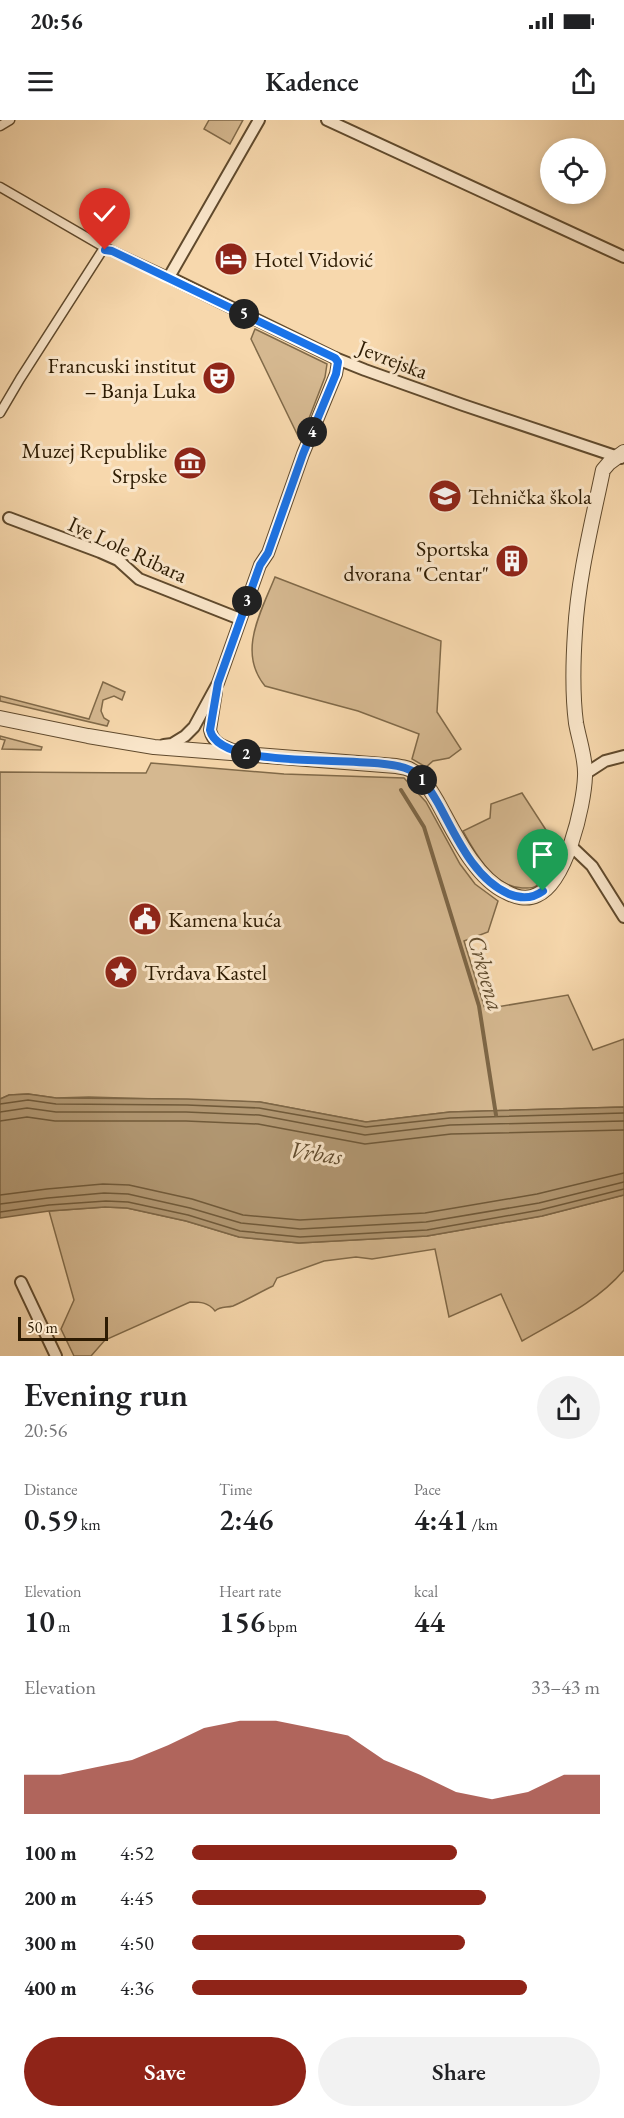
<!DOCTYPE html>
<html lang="en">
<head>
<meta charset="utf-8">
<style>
  body { margin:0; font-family:"EB Garamond",serif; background:#f2f2f2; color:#202124; height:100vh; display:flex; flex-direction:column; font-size:22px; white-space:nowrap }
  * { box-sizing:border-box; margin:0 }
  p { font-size:20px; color:#757577 }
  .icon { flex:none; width:33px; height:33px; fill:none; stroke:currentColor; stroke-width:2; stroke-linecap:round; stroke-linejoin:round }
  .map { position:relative; height:1236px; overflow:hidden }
  .panel { display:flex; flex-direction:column; background:#fff; flex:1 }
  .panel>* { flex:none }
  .fabs { position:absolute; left:540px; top:18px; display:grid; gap:12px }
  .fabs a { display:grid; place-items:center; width:66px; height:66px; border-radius:50%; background:#fff; box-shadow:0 3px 9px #0003; font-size:30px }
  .scale { position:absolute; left:18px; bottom:15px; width:90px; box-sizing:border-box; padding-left:6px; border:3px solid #2d1b02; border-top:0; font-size:16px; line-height:21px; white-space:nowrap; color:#2d1b02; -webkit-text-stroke:4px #fae6ca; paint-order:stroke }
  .pin { position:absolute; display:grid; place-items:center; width:51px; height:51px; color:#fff; margin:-62px -26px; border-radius:50% 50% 50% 0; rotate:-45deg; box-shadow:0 0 6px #0007 }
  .pin .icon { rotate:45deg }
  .km { position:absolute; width:30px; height:30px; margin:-15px; border-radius:50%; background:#222; color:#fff; font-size:16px; line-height:30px; text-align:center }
  .round { display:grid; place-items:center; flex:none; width:63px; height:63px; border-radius:32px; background:#f2f2f2 }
  .headline { display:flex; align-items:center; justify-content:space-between; height:102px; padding:0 24px }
  h1 { font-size:33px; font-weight:600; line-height:45px }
  .figures { display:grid; grid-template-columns:repeat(3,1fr); gap:9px; height:102px; padding:6px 24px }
  .figures div { display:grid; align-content:center }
  .figures b { font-size:30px; font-weight:600 }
  .figures small { font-size:16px; font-weight:400 }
  .figures p { font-size:16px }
  .chart { height:168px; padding:12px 24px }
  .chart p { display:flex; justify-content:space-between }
  .chart svg { width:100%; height:108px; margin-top:6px; fill:#8f2418; opacity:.7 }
  .primary-button { display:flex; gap:12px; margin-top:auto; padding:12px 24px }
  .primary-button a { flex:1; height:69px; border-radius:36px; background:#8f2418; color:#fff; font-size:24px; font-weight:600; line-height:69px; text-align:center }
  .primary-button a+a { background:#f2f2f2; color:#202124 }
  ul { padding:0 24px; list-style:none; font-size:20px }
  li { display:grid; grid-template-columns:96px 72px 1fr; align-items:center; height:45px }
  li i { height:15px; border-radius:8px; background:#8f2418 }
  .status { display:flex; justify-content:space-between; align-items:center; height:42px; padding:0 30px; background:#fff; direction:ltr }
  .status svg { height:16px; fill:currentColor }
  header { display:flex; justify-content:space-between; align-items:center; height:78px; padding:0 24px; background:#fff; font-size:27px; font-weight:600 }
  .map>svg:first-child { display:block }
</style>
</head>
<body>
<div class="status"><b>20:56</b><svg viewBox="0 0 49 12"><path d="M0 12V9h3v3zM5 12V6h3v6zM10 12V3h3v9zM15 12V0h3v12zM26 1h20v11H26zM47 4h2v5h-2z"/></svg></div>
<header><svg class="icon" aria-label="menu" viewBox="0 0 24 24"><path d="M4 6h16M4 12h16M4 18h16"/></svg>Kadence<svg class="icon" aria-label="share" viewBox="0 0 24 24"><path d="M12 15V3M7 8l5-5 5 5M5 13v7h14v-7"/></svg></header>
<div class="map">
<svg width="624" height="1236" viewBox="0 0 624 1236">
  <rect width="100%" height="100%" fill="#f7d8ad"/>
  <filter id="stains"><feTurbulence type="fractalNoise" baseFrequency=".00333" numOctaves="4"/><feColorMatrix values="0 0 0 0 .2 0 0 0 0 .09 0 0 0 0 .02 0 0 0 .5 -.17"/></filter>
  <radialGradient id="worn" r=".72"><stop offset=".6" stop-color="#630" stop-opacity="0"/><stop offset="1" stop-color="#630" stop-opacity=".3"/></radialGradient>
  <g fill="#d5b890" stroke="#816a49" stroke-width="1.5">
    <path d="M209 0H243L230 24 204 9Z"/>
    <path d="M255 209 327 244 325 257 301 319 299 318 251 219Z"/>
    <path d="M275 457 441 521 437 592 461 629 449 638 433 641 426 647 412 639 419 614 358 591 265 566C237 532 261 492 275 457Z"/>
    <path d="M103 562 125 572 122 580 114 576 103 580 101 591 104 598 109 601 107 606 0 581V576L89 599Z"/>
    <path d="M0 616 42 627 41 630 2 629 5 620 0 619Z"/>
    <path d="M151 643 284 654 404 658 426 682 460 744 475 764 498 781 488 812 464 821 485 889 568 875 593 930 624 919V987L450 992 366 1002 260 982 89 977 56 978 28 974 9 975 0 979V652L146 653Z"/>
    <path d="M522 673 559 730C553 740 544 760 536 766 532 769 527 768 522 768 494 767 475 733 463 711L490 698 491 684Z"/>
    <path d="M624 1075V1150C597 1182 558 1200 522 1221L501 1174 449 1197 435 1129 372 1139 356 1137 324 1141 277 1158 273 1166C260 1172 247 1180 233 1186 226 1188 221 1186 215 1191 208 1182 200 1182 190 1182L105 1220 91 1236H74L61 1209 74 1180 49 1091 105 1087 127 1088 186 1101 239 1117 299 1123 427 1116 542 1096Z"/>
  </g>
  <path fill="#b29873" stroke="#7d6646" stroke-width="1.5" d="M28 974 56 978 187 979 260 982 366 1002 450 992 624 987V1075L542 1096 427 1116 299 1123 239 1117 186 1101 127 1088 105 1087 49 1091 0 1098V979L9 975Z"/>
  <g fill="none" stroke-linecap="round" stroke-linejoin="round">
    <g stroke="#705a3a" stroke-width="1.5">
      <path d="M0 984 28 980 56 984 187 985 259 988 366 1007 450 998 624 993"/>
      <path d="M0 992 27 988 56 992H186L259 995 365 1015 450 1005 624 1001"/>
      <path d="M0 1001 27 997 55 1001H186L258 1004 365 1024 451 1014 624 1010"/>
      <path d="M0 1075 47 1069 103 1064 129 1065 192 1079 243 1095 300 1100 425 1093 537 1074 624 1053"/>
      <path d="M0 1084 48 1078 104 1073 128 1074 190 1088 241 1103 300 1109 426 1102 539 1083 624 1062"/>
      <path d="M0 1092 49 1085 106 1081 128 1082 188 1095 240 1111 300 1117 427 1110 540 1090 624 1069"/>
    </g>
    <path stroke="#7d6646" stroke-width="4" d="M401 670 424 707 479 886 496 995"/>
    <defs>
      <g id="pedestrian">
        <path d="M0 6 10 0"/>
        <path d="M0 67 102 126 169 157"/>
        <path d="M0 293 20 259 102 131 108 129"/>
      </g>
      <g id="minor">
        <path d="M259 0 169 157 335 238 365 250 463 285 621 338"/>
        <path d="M327 0 624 137"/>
        <path d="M9 398 100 432 118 440 139 459 240 499"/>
        <path d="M216 572 210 610C213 623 222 626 233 630"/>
        <path d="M164 625 172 624 185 616 194 607 218 563 260 445 268 433 303 334 336 254 338 242 335 238"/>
        <path d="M585 654 605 641 624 636"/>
        <path d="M571 726 592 746 624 797"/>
        <path d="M21 1162 56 1236"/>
      </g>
      <path id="tertiary" d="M0 598 88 616 154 627 396 646C400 647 405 647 409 649 422 655 431 671 438 683 454 712 475 758 506 772 515 777 527 780 537 775 566 763 584 686 585 656 586 639 579 620 576 603 572 572 573 542 575 512 578 458 592 403 603 350L609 343 624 332"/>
    </defs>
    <use href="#pedestrian" stroke="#604a2d" stroke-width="11"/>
    <use href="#minor" stroke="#604a2d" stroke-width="14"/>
    <use href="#tertiary" stroke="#604a2d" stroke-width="16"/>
    <use href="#pedestrian" stroke="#fae6ca" stroke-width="8"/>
    <use href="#minor" stroke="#fae6ca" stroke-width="10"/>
    <use href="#tertiary" stroke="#fae6ca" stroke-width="14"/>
  </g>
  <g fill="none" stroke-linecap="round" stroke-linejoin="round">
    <defs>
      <path id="route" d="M105 130 112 131 335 238 338 242 336 254 303 334 268 433 260 445 218 563 210 610C220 654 374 632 410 650 423 656 432 673 439 685 456 716 474 759 509 774 521 779 532 779 543 771"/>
    </defs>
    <use href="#route" stroke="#fff" stroke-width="12"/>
    <use href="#route" stroke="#1a73e8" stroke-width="8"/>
  </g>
  <defs>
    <symbol id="hotel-disc" viewBox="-11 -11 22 22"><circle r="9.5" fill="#8f2418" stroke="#fae6ca"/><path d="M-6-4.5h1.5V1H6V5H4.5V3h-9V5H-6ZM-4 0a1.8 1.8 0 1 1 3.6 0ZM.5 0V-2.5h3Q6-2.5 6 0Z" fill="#fff"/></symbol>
    <symbol id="theatre-disc" viewBox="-11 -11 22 22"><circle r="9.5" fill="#8f2418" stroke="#fae6ca"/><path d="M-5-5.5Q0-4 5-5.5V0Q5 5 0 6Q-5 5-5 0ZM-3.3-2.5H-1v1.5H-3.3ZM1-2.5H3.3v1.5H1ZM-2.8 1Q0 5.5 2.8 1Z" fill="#fff"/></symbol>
    <symbol id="museum-disc" viewBox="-11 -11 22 22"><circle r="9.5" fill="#8f2418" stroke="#fae6ca"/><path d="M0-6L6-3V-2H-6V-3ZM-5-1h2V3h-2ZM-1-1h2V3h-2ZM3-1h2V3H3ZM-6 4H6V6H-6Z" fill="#fff"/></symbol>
    <symbol id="school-disc" viewBox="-11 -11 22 22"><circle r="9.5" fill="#8f2418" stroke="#fae6ca"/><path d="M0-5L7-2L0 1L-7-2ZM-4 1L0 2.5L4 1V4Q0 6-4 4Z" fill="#fff"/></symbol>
    <symbol id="building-disc" viewBox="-11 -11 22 22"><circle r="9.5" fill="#8f2418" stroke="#fae6ca"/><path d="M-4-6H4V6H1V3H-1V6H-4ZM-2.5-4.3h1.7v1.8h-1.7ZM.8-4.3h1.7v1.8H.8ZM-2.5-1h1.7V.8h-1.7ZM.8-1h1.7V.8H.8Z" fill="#fff"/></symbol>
    <symbol id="civic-disc" viewBox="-11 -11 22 22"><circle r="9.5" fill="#8f2418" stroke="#fae6ca"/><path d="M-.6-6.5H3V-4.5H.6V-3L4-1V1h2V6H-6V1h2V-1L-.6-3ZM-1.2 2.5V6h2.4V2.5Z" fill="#fff"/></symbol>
    <symbol id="sight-disc" viewBox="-11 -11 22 22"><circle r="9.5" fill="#8f2418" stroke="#fae6ca"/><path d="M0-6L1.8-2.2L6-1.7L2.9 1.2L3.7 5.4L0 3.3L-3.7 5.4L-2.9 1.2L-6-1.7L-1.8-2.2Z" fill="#fff"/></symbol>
  </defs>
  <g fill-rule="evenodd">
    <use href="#hotel-disc" x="212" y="120" width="38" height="38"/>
    <use href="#theatre-disc" x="200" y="239" width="38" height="38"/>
    <use href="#museum-disc" x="171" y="324" width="38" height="38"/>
    <use href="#school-disc" x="426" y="357" width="38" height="38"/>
    <use href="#building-disc" x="493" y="422" width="38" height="38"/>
    <use href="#civic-disc" x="126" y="780" width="38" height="38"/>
    <use href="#sight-disc" x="102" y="833" width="38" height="38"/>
  </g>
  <g text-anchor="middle" stroke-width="6" stroke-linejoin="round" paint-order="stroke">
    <g font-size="22" fill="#2d1b02" stroke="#fae6ca" text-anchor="start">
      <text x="254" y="147">Hotel Vidović</text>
      <text x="196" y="253" text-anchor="end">Francuski institut<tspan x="196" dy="25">– Banja Luka</tspan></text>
      <text x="167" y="338" text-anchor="end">Muzej Republike<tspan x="167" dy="25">Srpske</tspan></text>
      <text x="468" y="384">Tehnička škola</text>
      <text x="489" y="436" text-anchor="end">Sportska<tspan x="489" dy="25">dvorana "Centar"</tspan></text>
      <text x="168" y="807">Kamena kuća</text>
      <text x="144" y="860">Tvrđava Kastel</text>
    </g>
    <g font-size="22" fill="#2d1b02" stroke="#fae6ca">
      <text transform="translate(393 239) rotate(21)" y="8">Jevrejska</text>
      <text transform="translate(128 429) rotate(25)" y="8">Ive Lole Ribara</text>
    </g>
    <g font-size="24" font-style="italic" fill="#624d2f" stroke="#fae6ca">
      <text transform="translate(486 853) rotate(74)" y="8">Crkvena</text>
      <text transform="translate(316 1033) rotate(8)" y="8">Vrbas</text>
    </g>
  </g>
  <rect width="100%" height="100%" filter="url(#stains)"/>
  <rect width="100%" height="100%" fill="url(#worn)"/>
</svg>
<div class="fabs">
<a><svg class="icon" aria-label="locate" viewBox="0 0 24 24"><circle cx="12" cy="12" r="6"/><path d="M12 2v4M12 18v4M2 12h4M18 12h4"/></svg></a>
</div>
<div class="scale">50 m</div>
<div class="pin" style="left:543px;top:771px;background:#1e9e55"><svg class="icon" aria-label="arrive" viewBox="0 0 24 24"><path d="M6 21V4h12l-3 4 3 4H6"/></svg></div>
<div class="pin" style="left:105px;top:130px;background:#d93025"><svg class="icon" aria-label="check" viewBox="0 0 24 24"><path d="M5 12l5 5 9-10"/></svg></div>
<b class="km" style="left:422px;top:660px">1</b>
<b class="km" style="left:246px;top:634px">2</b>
<b class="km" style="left:247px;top:481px">3</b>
<b class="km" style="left:312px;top:312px">4</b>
<b class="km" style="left:244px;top:194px">5</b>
</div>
<section class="panel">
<div class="headline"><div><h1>Evening run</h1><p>20:56</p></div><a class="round"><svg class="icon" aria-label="share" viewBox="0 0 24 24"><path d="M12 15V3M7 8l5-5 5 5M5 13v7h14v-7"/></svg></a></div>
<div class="figures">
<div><p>Distance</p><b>0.59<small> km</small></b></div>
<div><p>Time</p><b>2:46</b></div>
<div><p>Pace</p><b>4:41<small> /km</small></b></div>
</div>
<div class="figures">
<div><p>Elevation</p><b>10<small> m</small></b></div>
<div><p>Heart rate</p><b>156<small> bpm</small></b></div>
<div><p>kcal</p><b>44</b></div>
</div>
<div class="chart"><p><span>Elevation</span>33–43 m</p>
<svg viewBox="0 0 160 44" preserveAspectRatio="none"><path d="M0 44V28L10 28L20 25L30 22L40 16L50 9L60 6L70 6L80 9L90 12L100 22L110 28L120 35L130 38L140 35L150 28L160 28V44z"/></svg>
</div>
<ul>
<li><b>100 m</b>4:52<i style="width:65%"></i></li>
<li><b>200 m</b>4:45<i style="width:72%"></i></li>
<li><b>300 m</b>4:50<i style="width:67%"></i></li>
<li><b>400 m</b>4:36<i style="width:82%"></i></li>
</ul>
<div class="primary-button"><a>Save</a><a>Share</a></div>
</section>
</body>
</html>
